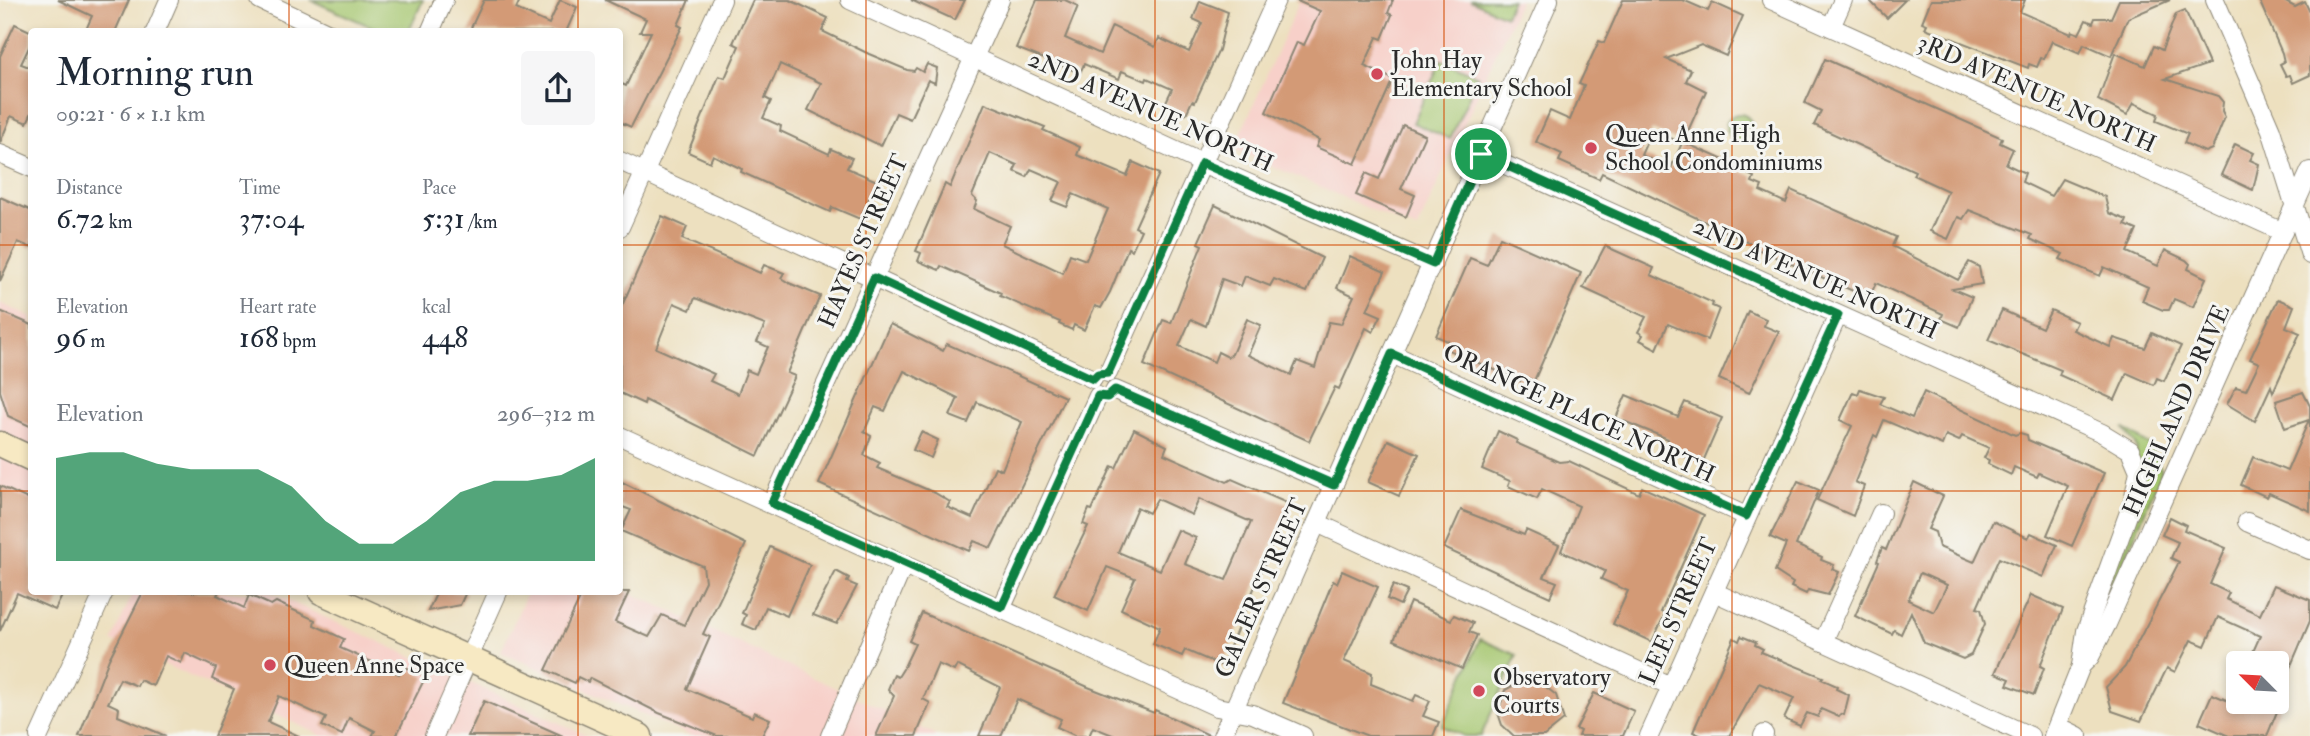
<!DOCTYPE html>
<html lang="en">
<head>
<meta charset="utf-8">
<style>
  body { margin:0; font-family:"IM FELL Double Pica",serif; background:#f6f6f7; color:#1f2937; height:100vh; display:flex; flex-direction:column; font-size:26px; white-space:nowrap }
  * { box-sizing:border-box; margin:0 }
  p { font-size:23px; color:#747a83 }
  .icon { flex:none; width:38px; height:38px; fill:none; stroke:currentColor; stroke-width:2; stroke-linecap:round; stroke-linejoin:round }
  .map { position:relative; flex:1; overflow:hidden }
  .panel { position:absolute; left:28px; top:28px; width:595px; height:567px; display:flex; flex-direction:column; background:#fff; border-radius:7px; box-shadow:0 4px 10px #0003 }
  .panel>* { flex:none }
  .needle { width:46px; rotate:294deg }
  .controls { position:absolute; left:2226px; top:651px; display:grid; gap:14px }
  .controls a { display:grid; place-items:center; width:63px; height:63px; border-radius:7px; background:#fff; box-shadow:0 4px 10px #0003; font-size:35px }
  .pin { position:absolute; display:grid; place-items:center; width:60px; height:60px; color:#fff; margin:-30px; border:4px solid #fff; border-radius:50%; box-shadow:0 2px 7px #0007 }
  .round { display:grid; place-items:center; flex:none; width:74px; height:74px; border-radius:7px; background:#f6f6f7 }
  .summary { display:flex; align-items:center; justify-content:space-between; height:119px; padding:0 28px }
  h1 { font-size:38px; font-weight:600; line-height:52px }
  .stats { display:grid; grid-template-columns:repeat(3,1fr); gap:10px; height:119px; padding:7px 28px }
  .stats div { display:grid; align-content:center }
  .stats b { font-size:30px; font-weight:600 }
  .stats small { font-size:19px; font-weight:400 }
  .stats p { font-size:19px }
  .chart { height:196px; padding:14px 28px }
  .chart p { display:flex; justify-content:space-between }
  .chart svg { width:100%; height:126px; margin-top:7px; fill:#0b8043; opacity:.7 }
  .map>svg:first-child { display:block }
</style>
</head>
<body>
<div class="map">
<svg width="2310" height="736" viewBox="0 0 2310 736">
  <rect width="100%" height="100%" fill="#f6f6f2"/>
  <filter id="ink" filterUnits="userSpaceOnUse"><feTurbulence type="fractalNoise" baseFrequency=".0143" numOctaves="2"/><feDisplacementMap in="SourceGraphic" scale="14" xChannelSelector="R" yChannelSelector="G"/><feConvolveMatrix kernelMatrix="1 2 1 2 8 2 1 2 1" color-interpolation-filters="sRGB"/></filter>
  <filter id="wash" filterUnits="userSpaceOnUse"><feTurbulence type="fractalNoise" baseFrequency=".00686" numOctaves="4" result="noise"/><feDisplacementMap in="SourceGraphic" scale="28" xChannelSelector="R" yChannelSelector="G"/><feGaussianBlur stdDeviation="1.57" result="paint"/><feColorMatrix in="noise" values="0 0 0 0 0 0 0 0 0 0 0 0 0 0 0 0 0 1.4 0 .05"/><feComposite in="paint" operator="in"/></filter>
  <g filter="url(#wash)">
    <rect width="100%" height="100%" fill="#ede0bf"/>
    <g fill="#f7d0c9">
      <path d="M1300 0H1520L1417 230 1234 149Z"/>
      <path d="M0 303 31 317 32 588 26 600 0 589Z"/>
      <path d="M620 588 939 736H691L501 652 527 592H620Z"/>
      <path d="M133 592H269L588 736H323L112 641Z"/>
    </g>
    <g fill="#a5c66e" stroke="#68784c" stroke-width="2">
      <path d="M311 0H423L409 31H381Z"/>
      <path d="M1470 0H1512L1505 16Z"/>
      <path d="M1441 60 1478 76 1450 139 1413 123Z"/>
      <circle cx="1739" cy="127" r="13"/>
      <path d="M2123 428 2149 445 2162 471 2098 623 2137 447Z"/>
      <path d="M1480 639 1517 655 1481 736H1464L1442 726Z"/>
    </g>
    <g id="blocks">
      <g fill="#d39a76" fill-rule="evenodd">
        <path d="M58 0H129L115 32H85L92 16Z"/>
        <path d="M484 0H520L516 9 549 24 560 0 577 7 566 32H469Z"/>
        <path d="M605 0H689L678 25 682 27 631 127 620 122V83L626 86 651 32H640L646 19Z"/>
        <path d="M753 0H790L828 18 822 31 869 54 907 70 914 71 916 68 923 72 927 64 937 68 935 83 928 80 910 119 896 113 881 146 808 110 821 83 780 64 765 98 771 101 763 118 781 126 780 131 829 154 831 149 852 158 847 168 877 181 860 219 832 207 830 212 741 172 742 169 713 155 710 162 688 152 719 76 725 78 739 46 733 43Z"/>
        <path d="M911 0H965L955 20Z"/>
        <path d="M1037 0H1065L1078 6 1065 38 1100 54 1112 26 1155 47 1159 38 1189 52 1202 23 1193 19 1200 1 1228 12 1219 50 1195 102 1192 101 1186 114 1165 104 1172 89 1147 78 1146 81 1122 71 1119 79 1084 64 1080 73 1016 48Z"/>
        <path d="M1295 0H1393L1388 13 1392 15 1382 39 1377 37 1364 66 1393 79 1355 164 1316 147 1319 140 1266 112 1297 42 1304 45 1320 11Z"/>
        <path d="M1623 0H1683L1708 11 1712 2 1743 16 1726 56 1701 45 1666 59 1691 70 1686 81 1706 91 1683 142 1735 165 1734 168 1754 177 1752 182 1762 186 1760 191 1786 203 1791 190 1896 237 1892 246 1958 280 1969 262 1979 267 1982 284 1953 289 1972 297 1959 327 1941 319 1943 314 1876 283 1869 298 1755 248 1756 246 1602 173 1599 179 1559 161 1562 154 1536 142 1550 111 1570 120 1584 86 1579 84 1599 41 1604 43ZM1652 130 1682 143 1671 168 1641 155Z"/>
        <path d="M1869 0H1905L1887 18Z"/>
        <path d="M1931 0H2025L2020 12 2071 34 2072 31 2079 34 2086 20 2093 23 2095 18H2111L2119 0H2170L2128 18 2111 56 2084 44 2080 53 2052 41 2044 59 2041 58 2037 67 2029 64 2028 68 1925 28 1927 24 1922 22Z"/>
        <path d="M2259 0H2282L2295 7 2305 2 2310 12V75L2293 83 2290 75 2286 76 2280 64 2284 62 2282 53Z"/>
        <path d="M2185 10 2209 64 2165 79 2218 96 2223 102 2222 111 2225 117 2212 149 2205 152 2184 143 2188 134 2156 121 2158 114 2134 103 2127 115 2098 100 2115 53 2145 66 2154 46 2162 50 2176 14Z"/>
        <path d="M15 24 32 32V41L21 64 32 68V112L27 123 11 116 0 143V56Z"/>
        <path d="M1825 59 2002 138 2000 143 2013 149 2006 164 2025 173 2022 182 2051 196 2062 179 2105 197 2109 213 2127 220 2125 225 2137 230 2127 252 2158 266 2165 250 2186 260 2190 264 2188 269 2206 278 2193 307 2174 299 2169 310H2163L2142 301 2148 287 2104 267 2100 276 2060 259 2063 254 2030 239 2032 235 1969 210 1963 219 1958 217 1948 239 1930 231 1948 191 1913 175 1915 171 1814 125 1821 111 1805 103Z"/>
        <path d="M985 103 1045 127 1043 130 1080 147 1077 155 1127 176 1133 162 1159 174 1135 227 1141 230 1132 250 1128 248 1110 292 1101 308 1095 306 1084 330 1074 325 1072 330 1059 324 1060 322 1000 296 1001 293 941 266 939 270 918 261 921 253 916 251 945 184 950 187ZM990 153 1017 165 1014 171 1027 177 1031 169 1061 182 1052 201 1067 207 1073 194 1108 209 1086 260 1070 254 1063 273 1002 244 1010 226 974 209 977 201 972 196Z"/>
        <path d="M1403 125 1425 135 1401 189 1415 195 1406 217 1356 195 1366 173 1379 179Z"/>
        <path d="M2235 144 2254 153 2250 160 2259 164 2253 190 2221 175Z"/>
        <path d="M0 197 32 211V248L18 242 0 281Z"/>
        <path d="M1215 205 1322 258 1307 292 1274 279 1270 286 1245 276 1241 286 1222 279 1206 326 1191 319 1179 346 1214 362 1218 352 1228 357 1232 354 1247 319 1261 325 1248 355 1291 375 1297 361 1315 368 1329 322 1341 324 1354 296 1337 288 1350 256 1385 272 1367 310 1381 316 1373 332 1366 328 1339 389 1335 387 1309 441 1144 365 1163 320 1171 323 1202 245 1198 243Z"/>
        <path d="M662 216 687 227 682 239 760 273 764 265 784 273 781 278 789 283 820 296 787 373 795 376 758 456 645 400 644 404 620 393V310ZM695 298 765 325 757 342 768 347 756 374 747 370 738 394 710 381 714 374 656 348 674 303 690 310Z"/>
        <path d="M1500 237 1581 273 1534 381 1522 376 1520 381 1444 348 1448 341 1436 336 1470 258 1487 265Z"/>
        <path d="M1605 246 1654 268 1651 275 1713 303 1712 306 1719 309 1707 340 1668 324 1657 349 1640 340 1643 335 1638 332 1646 317 1583 288Z"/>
        <path d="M2278 299 2294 306 2286 327 2300 333 2273 392 2271 386 2255 421 2227 404 2236 387 2246 390 2259 363 2250 359Z"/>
        <path d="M2002 310 2042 328 2051 310 2077 322 2073 330 2110 347 2114 338 2145 348 2152 333 2181 346 2164 381 2157 378 2154 385 2127 373 2115 400 2059 375 2061 370 1988 340Z"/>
        <path d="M0 311 32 325V427L8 416 0 391Z"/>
        <path d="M1748 311 1766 319 1764 326 1779 332 1749 393 1719 379Z"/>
        <path d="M890 324 943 351 947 344 1065 397 991 548 974 541 969 551 819 484ZM904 371 958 398 950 416 968 423 977 402 1022 422 1002 470 995 467 972 518 947 507 950 502 935 493 877 468 880 463 864 455 871 436 864 432 875 407 885 411Z"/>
        <path d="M1860 389 1884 397 1880 404 1912 418 1924 392 2015 435 2020 433 2027 435 2028 440 2104 473 2072 546 2047 535 2068 486 2039 473 2037 477 2014 467 2011 475 1988 464 1989 460 1984 458 1989 448 1962 436 1959 441 1946 435 1942 445 1884 420 1877 437 1874 435 1855 482 1864 486 1853 516 1817 500 1852 426 1840 420 1853 392 1858 394Z"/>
        <path d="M2303 392 2310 406V511L2269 493 2267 497 2241 485 2253 457 2287 471 2309 420 2285 428 2276 401Z"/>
        <path d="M1626 395 1678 417 1685 402 1722 418 1702 464 1667 448 1668 439 1616 418Z"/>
        <path d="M1134 429 1167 446 1164 454 1227 482 1232 479 1289 504 1222 666 1185 650 1182 656 1153 644 1160 627 1121 609 1135 578 1107 567 1088 611 1054 595 1088 526 1083 524 1089 509 1092 510 1112 466 1116 468ZM1157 499 1192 515 1199 499 1251 522 1226 580 1185 564 1196 538 1178 530 1160 570 1118 552 1137 507 1149 513Z"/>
        <path d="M1498 431 1517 440 1516 443 1559 462 1569 461 1639 494 1642 487 1704 515 1661 612 1665 614 1652 642 1613 624 1628 591 1601 579 1605 571 1561 551 1579 506 1542 489 1537 499 1508 486 1510 481 1482 469Z"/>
        <path d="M921 432 938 440 931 458 913 450Z"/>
        <path d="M1388 440 1419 454 1399 496 1368 482Z"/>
        <path d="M620 481 746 544 703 634 710 637 687 689 752 717 754 712 770 719 762 736H717L659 713 590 678 588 682 578 677 575 683 546 670 583 592H629L615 622 649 637 662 615 684 625 705 581 703 566 621 531 631 510 620 506Z"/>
        <path d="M1798 481 1819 490 1796 545 1822 557 1821 560 1834 565 1832 569 1839 572 1828 595 1808 590 1806 594 1791 587 1793 583 1775 571 1786 544 1770 537Z"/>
        <path d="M1914 482 1943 496 1928 529 1935 532 1939 547 1974 562 1993 521 2028 538 2031 533 2057 545 2043 577 1999 558 1977 608 1981 609 1985 624 1971 655 1963 659 1924 643 1911 612 1901 634 1894 630 1892 634 1855 616 1879 562 1877 561 1882 548 1886 550ZM1920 573 1947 585 1934 612 1908 600Z"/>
        <path d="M0 486 32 501V592H64L55 610 17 593 0 631Z"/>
        <path d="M1461 510 1524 535 1526 530 1559 545 1544 577 1557 582 1550 597 1444 548Z"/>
        <path d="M2170 517 2186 525 2184 530 2226 548 2210 584 2229 593 2226 599 2260 615 2274 585 2310 600V621L2277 698V663H2248L2260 636 2218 617 2205 646 2191 640 2175 672 2167 668 2141 721 2112 711 2106 687 2125 667 2179 562 2171 558 2178 542 2162 535Z"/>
        <path d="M770 547 810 565 787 616 766 607 756 630 742 624 746 615 742 613Z"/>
        <path d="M836 571 849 578 847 582 857 586 837 624 813 615Z"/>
        <path d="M1342 571 1378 587 1344 661 1372 673 1371 684 1413 701 1416 695 1430 701 1423 716 1439 722 1433 736H1368L1283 703 1333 581 1337 583Z"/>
        <path d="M1393 585 1407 591 1400 605 1387 599Z"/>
        <path d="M143 592H219L217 595 244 608 249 595 271 605 276 602 315 620 314 625 344 639 340 648 399 674 403 666 426 676 396 736H372L375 731 349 718 342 735 322 726 326 718 279 696 268 722 299 736H214L234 689 212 679 216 668 185 653 181 663 166 656 153 686 140 680 137 686 120 679 108 703 119 708 118 716 166 736H79L109 659Z"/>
        <path d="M437 592H466L460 605 428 611Z"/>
        <path d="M2031 595 2063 609 2040 666 2044 668 2034 695 2007 685 2010 679 1995 673Z"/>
        <path d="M1410 602 1451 620 1454 615 1473 623 1469 632 1477 635 1462 669 1394 640Z"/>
        <path d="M922 613 1088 687 1154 713 1155 710 1211 736H1115L1093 727 1089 736H1076L1057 727 1061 719 1017 699 1001 736H979L1000 687 957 665 954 671 938 664 923 699 930 703 916 736H876L894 696 888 689 894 675 898 677 903 669 915 644 909 641Z"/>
        <path d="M1741 636 1756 642 1755 645 1763 649 1761 652 1823 677 1821 679 1837 686 1836 689 1849 695 1844 715 1841 714 1839 717 1821 709 1818 717 1807 713 1800 726 1784 719 1794 698 1759 683 1729 736H1702L1693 732 1734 638 1739 641Z"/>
        <path d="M1525 679 1537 680 1556 695 1564 720 1544 736H1514L1502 725 1498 713 1505 690Z"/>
        <path d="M1594 693 1634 711 1623 736H1578L1580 731 1576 729Z"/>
        <path d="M2212 694 2231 702H2281L2267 736H2229L2199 723Z"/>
        <path d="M484 701 511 713 563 736H468Z"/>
      </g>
    </g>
  </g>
  <g filter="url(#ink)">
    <use href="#blocks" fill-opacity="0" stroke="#8c8675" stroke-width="2"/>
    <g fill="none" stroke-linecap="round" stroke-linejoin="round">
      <defs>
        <g id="street">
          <path d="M260 0 327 32"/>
          <path d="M850 0 1202 163 1433 264"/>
          <path d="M1771 0 2283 232"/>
          <path d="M2215 0 2271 130 2310 255"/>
          <path d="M1831 27 1843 0"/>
          <path d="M155 32 169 0"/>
          <path d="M430 32 444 0"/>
          <path d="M0 154 32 168"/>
          <path d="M1481 154 2102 433 2130 450 2139 471 2133 501 2086 631 2081 666"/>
          <path d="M620 161 1093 379"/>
          <path d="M620 227 722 0"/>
          <path d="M1392 354 1746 516"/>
          <path d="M1108 373 1276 0"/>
          <path d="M1115 390 1334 485"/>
          <path d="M620 436 1217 707 1253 714 1303 736"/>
          <path d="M772 503 1000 0"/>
          <path d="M2247 522 2310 550"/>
          <path d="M1317 523 1671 686"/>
          <path d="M1714 592 2030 736"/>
          <path d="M1002 607 1098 396"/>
          <path d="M1823 642 1881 513"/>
          <path d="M2058 726 2078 736"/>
          <path d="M39 736 104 592"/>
          <path d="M434 736 498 592"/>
          <path d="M830 736 904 564"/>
          <path d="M1222 736 1549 0"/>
          <path d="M1649 736 1838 315"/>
          <path d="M1763 736 1764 734"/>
          <path d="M2053 736 2081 666 2090 657 2107 624 2310 171"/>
        </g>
        <g id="secondary">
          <path d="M0 444 32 459"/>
          <path d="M321 592 640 736"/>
        </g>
      </defs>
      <use href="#street" stroke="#8c8675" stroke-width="20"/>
      <use href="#secondary" stroke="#8c8675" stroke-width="27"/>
      <use href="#street" stroke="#fff" stroke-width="18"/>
      <use href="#secondary" stroke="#f7e9c3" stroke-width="24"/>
    </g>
  </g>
  <g fill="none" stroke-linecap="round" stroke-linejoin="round" filter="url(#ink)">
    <defs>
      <path id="route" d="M1481 154 1838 315 1746 516 1392 354 1334 485 1115 390 1107 397 1098 396 1002 607 772 503 874 278 1093 379 1098 374 1108 373 1202 163 1433 264Z"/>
    </defs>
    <use href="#route" stroke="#fff" stroke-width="14"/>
    <use href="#route" stroke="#0b8043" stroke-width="9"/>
  </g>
  <path fill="none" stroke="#d5540f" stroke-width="2" stroke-opacity="0.55" d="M289 0V32M578 0V32M866 0V736M1155 0V736M1444 0V736M1732 0V736M2021 0V736M0 245H32M620 245H2310M0 491H32M620 491H2310M289 592V736M578 592V736"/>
  <g fill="#d1495b" stroke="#f6f6f2" stroke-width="2.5">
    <circle cx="1377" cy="74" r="7"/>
    <circle cx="1591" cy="148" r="7"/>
    <circle cx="270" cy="665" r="7"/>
    <circle cx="1479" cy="691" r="7"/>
  </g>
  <g text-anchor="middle" stroke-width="6" stroke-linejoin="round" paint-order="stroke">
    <g font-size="24" fill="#2b2b2b" stroke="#f6f6f2" text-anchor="start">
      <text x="1391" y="68">John Hay<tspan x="1391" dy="28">Elementary School</tspan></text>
      <text x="1605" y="142">Queen Anne High<tspan x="1605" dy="28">School Condominiums</tspan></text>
      <text x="284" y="673">Queen Anne Space</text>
      <text x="1493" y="685">Observatory<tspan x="1493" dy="28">Courts</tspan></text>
    </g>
    <g font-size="24" fill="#2b2b2b" stroke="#f6f6f2">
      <text transform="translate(2037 93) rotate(24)" y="8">3RD AVENUE NORTH</text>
      <text transform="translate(1151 111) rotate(24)" y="8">2ND AVENUE NORTH</text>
      <text transform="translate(863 241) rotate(-66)" y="8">HAYES STREET</text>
      <text transform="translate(1816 278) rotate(24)" y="8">2ND AVENUE NORTH</text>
      <text transform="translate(2176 410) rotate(-66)" y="8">HIGHLAND DRIVE</text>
      <text transform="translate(1579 413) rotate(25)" y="8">ORANGE PLACE NORTH</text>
      <text transform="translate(1261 588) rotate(-66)" y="8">GALER STREET</text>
      <text transform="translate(1678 611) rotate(-66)" y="8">LEE STREET</text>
    </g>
  </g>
</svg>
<div class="controls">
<a><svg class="needle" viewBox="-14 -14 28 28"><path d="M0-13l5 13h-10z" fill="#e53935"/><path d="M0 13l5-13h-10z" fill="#747a83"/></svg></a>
</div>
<div class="pin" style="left:1481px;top:154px;background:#1e9e55"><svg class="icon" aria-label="arrive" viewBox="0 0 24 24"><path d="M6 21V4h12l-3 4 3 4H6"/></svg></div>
<section class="panel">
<div class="summary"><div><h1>Morning run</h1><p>09:21 · 6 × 1.1 km</p></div><a class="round"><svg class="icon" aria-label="share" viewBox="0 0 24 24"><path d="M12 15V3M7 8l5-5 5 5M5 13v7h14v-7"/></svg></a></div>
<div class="stats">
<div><p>Distance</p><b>6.72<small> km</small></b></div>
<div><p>Time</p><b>37:04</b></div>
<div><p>Pace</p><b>5:31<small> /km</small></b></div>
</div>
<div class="stats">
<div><p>Elevation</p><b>96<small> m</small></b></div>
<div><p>Heart rate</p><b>168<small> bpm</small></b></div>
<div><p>kcal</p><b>448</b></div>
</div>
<div class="chart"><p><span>Elevation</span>296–312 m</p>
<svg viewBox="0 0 160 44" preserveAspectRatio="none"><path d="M0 44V8L10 6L20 6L30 10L40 12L50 12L60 12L70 18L80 30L90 38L100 38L110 30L120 20L130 16L140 16L150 14L160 8V44z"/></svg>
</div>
</section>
</div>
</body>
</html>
